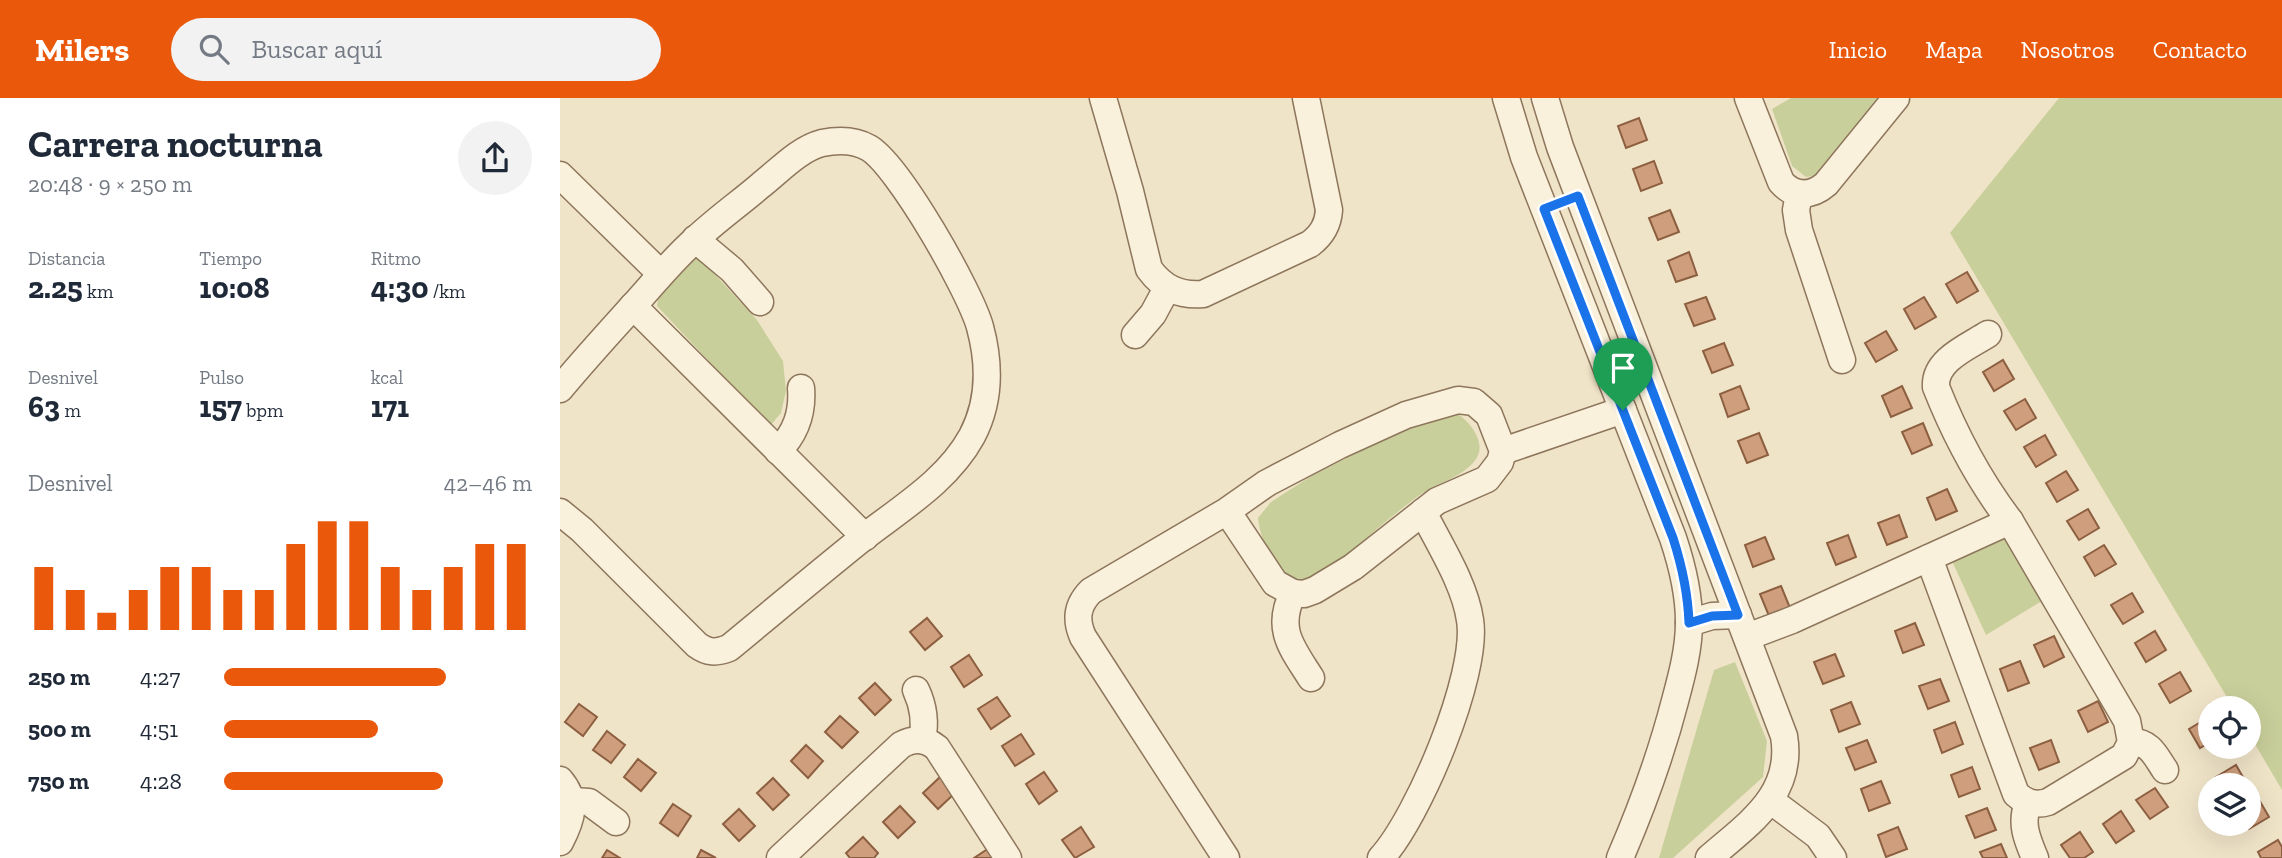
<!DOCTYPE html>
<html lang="es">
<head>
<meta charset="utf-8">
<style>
  body { margin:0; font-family:"Zilla Slab",serif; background:#f2f2f3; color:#1f2937; height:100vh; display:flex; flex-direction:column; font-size:26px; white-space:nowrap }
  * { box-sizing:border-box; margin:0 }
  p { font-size:23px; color:#747a83 }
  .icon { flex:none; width:38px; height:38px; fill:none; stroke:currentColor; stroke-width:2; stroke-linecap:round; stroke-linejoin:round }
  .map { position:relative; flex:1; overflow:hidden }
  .sheet { display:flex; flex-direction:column; background:#fff; width:560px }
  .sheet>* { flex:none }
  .buttons { position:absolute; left:1638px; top:598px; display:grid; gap:14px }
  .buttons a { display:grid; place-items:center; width:63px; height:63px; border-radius:50%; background:#fff; box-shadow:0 7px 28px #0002; font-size:35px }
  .pin { position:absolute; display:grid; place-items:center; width:60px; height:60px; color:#fff; margin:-72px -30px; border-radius:50% 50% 50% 0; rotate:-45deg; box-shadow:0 0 7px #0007 }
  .pin .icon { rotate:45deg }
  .round { display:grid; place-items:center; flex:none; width:74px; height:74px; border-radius:37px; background:#f2f2f3 }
  .headline { display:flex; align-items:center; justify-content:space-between; height:119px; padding:0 28px }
  h1 { font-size:38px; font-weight:800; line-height:52px }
  .metrics { display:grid; grid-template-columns:repeat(3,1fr); gap:10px; height:119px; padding:7px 28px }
  .metrics div { display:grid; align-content:center }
  .metrics b { font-size:30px; font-weight:800 }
  .metrics small { font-size:19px; font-weight:400 }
  .metrics p { font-size:19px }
  .chart { height:196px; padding:14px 28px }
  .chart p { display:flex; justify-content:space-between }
  .chart svg { width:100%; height:126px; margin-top:7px; stroke:#ea580c; stroke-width:6 }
  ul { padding:0 28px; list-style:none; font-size:23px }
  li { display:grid; grid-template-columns:112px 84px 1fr; align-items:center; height:52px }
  li i { height:18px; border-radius:9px; background:#ea580c }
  header { display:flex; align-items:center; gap:42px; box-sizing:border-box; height:98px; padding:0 35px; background:#ea580c; color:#fff }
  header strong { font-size:33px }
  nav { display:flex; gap:38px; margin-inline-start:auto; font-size:24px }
  .search { width:490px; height:63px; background:#f2f2f3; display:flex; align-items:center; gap:18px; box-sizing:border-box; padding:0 24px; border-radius:38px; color:#747a83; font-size:26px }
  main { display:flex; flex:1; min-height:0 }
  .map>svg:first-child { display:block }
</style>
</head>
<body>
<header>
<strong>Milers</strong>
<div class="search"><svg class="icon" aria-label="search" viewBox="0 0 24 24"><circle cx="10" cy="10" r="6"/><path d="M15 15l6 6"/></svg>Buscar aquí</div>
<nav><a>Inicio</a><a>Mapa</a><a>Nosotros</a><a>Contacto</a></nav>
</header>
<main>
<section class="sheet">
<div class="headline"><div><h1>Carrera nocturna</h1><p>20:48 · 9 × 250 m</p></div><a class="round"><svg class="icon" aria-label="share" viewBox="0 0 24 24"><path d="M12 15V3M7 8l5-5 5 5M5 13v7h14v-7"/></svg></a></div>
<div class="metrics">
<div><p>Distancia</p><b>2.25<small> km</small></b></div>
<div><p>Tiempo</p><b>10:08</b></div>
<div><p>Ritmo</p><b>4:30<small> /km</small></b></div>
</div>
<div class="metrics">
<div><p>Desnivel</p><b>63<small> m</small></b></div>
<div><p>Pulso</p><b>157<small> bpm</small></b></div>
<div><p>kcal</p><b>171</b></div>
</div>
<div class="chart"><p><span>Desnivel</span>42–46 m</p>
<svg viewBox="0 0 160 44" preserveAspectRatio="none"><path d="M5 44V22M15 44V30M25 44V38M35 44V30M45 44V22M55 44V22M65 44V30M75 44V30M85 44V14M95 44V6M105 44V6M115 44V22M125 44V30M135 44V22M145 44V14M155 44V14"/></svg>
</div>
<ul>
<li><b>250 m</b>4:27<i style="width:72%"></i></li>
<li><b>500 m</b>4:51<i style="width:50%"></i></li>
<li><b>750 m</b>4:28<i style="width:71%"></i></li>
</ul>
</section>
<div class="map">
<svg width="1722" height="760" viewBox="0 0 1722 760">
  <rect width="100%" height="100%" fill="#f0e4c8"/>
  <g fill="#c9cf9b">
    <path d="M1231 0H1320L1257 77 1246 79 1232 68 1212 11Z"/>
    <path d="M1499 0H1722V692L1689 636V611H1674L1390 135Z"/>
    <path d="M137 157 197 222 223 263 226 293 221 315 210 328 97 208 100 189Z"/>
    <path d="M898 316C910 324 927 345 916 361 903 380 875 385 857 399 823 424 792 453 761 480L741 486C716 473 701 447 698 420L711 404 753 377 834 336 881 318Z"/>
    <path d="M1448 437 1482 503 1426 537 1392 463Z"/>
    <path d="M1175 564 1207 643 1203 679 1113 760H1099L1154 572Z"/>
  </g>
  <g fill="#cf9f7d" stroke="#8d5f41" stroke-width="2">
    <path d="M1079 20 1087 42 1066 50 1058 28Z"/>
    <path d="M1094 63 1102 85 1081 93 1073 71Z"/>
    <path d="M1110 112 1119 134 1098 142 1089 120Z"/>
    <path d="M1129 154 1137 177 1116 184 1108 163Z"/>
    <path d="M1407 174 1418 193 1397 205 1386 186Z"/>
    <path d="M1146 199 1155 221 1134 228 1125 206Z"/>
    <path d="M1364 199 1376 219 1355 231 1344 211Z"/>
    <path d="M1326 233 1337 252 1316 264 1305 245Z"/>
    <path d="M1164 245 1173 267 1152 275 1143 253Z"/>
    <path d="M1443 262 1454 281 1434 293 1423 274Z"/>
    <path d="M1180 288 1189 311 1168 319 1160 296Z"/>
    <path d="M1342 288 1352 310 1331 319 1322 298Z"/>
    <path d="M1465 301 1476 320 1456 332 1444 313Z"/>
    <path d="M1363 325 1372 347 1352 356 1342 334Z"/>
    <path d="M1199 335 1208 357 1187 365 1178 343Z"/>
    <path d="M1485 337 1496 357 1476 369 1464 349Z"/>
    <path d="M1506 373 1518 392 1497 404 1486 385Z"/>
    <path d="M1387 391 1397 413 1376 422 1367 400Z"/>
    <path d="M1528 411 1539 430 1519 442 1507 423Z"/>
    <path d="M1339 417 1347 439 1327 447 1318 425Z"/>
    <path d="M1288 437 1296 459 1276 467 1267 445Z"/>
    <path d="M1205 439 1214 461 1193 469 1185 447Z"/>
    <path d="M1544 447 1556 466 1535 478 1524 459Z"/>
    <path d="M1221 488 1230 510 1209 518 1200 496Z"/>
    <path d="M1572 495 1583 514 1563 526 1551 507Z"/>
    <path d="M367 520 382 538 365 552 350 534Z"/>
    <path d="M1355 525 1364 547 1343 555 1335 533Z"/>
    <path d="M1595 533 1606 552 1586 564 1575 545Z"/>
    <path d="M1494 538 1504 559 1484 569 1474 547Z"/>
    <path d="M1275 556 1284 578 1263 586 1254 564Z"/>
    <path d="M409 557 422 577 404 589 391 569Z"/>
    <path d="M1460 563 1469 585 1448 593 1440 571Z"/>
    <path d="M1620 574 1631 593 1610 605 1599 586Z"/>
    <path d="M1380 581 1389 603 1368 611 1359 588Z"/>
    <path d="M315 585 331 602 315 617 299 600Z"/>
    <path d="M437 599 450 618 431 631 418 611Z"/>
    <path d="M1538 603 1548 624 1528 634 1518 613Z"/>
    <path d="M1291 604 1300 626 1279 634 1271 612Z"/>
    <path d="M19 606 37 619 23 638 5 624Z"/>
    <path d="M280 618 298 634 282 650 265 634Z"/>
    <path d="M1649 619 1650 644 1640 650 1629 631Z"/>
    <path d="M1395 624 1403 646 1382 655 1374 632Z"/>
    <path d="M47 633 65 647 51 665 33 652Z"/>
    <path d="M461 636 474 656 455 668 442 648Z"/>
    <path d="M1307 642 1316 664 1295 672 1286 650Z"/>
    <path d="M1491 642 1499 664 1479 672 1470 650Z"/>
    <path d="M246 647 263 663 248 680 231 663Z"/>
    <path d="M78 661 96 675 81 693 64 679Z"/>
    <path d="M1676 667 1687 686 1661 688 1656 679Z"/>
    <path d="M1412 669 1420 691 1399 699 1391 677Z"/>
    <path d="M484 674 497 693 479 706 466 686Z"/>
    <path d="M380 679 395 695 378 711 363 695Z"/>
    <path d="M213 680 229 697 213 712 197 695Z"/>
    <path d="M1321 683 1330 705 1309 713 1301 691Z"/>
    <path d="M1595 690 1608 709 1590 721 1576 702Z"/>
    <path d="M1698 700 1709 719 1689 731 1686 726H1689V706Z"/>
    <path d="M113 706 131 718 118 738 100 725Z"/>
    <path d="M340 708 355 724 338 740 323 724Z"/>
    <path d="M1427 710 1436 732 1415 740 1406 718Z"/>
    <path d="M179 711 195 728 179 743 163 726Z"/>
    <path d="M1561 713 1574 733 1556 745 1543 726Z"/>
    <path d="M521 729 534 749 515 760 502 742Z"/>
    <path d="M1338 729 1347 751 1326 759 1318 737Z"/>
    <path d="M1520 734 1533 754 1524 760H1510L1501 747Z"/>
    <path d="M303 739 318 755 314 760H290L286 755Z"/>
    <path d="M1718 742 1722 749V760H1701L1698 754Z"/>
    <path d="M1441 746 1447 760H1423L1420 754Z"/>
    <path d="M429 750 436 760H414Z"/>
    <path d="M47 752 60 760H42Z"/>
    <path d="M141 752 156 760H137Z"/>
  </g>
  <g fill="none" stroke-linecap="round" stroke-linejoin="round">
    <defs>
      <g id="minor">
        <path d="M543 0 570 93 589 171C603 190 619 198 643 196L750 146C762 137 768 127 769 112L746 0"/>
        <path d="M946 0 964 59 1113 440C1122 467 1129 495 1129 524 1129 551 1122 577 1115 603 1101 657 1082 709 1060 760"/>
        <path d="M985 0 1000 49 1224 638C1234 697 1188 726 1149 760"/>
        <path d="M1188 0 1221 84C1234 99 1251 99 1266 86L1336 0"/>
        <path d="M0 77 101 176"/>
        <path d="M1239 96 1236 112 1239 132 1282 262"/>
        <path d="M135 141 172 172 200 204"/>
        <path d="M73 208 305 439"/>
        <path d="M575 237 593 216 607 190"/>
        <path d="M0 291C24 262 49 235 74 207 94 185 113 161 136 141 156 122 180 105 201 87 220 72 239 51 262 45 277 42 295 42 309 50 339 68 410 193 420 229 430 266 430 304 412 338 388 382 343 409 304 439 259 475 214 513 169 550 156 555 148 555 137 547L22 432 0 414"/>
        <path d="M218 353C236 335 243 315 241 290"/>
        <path d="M943 353 1063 312"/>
        <path d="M1369 460 1456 696C1466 705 1475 708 1488 704L1564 658 1571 644 1567 623 1450 423C1419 382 1395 337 1376 289 1374 262 1408 249 1428 236"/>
        <path d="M733 495C715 531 732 550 751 580"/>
        <path d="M1129 525 1152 518 1178 517"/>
        <path d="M1187 539 1232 522 1450 423"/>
        <path d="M356 592C364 609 366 624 362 642"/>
        <path d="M1571 644C1590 643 1596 659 1605 672"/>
        <path d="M0 682C18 703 12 721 0 744"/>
        <path d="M1210 702 1258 738 1273 760"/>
        <path d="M12 703 29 704 56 724"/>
        <path d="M1468 705C1460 725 1467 741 1475 760"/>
        <path d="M220 760 341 647C354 640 365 640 377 650L448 760"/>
        <path d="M666 760 523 539C515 521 517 507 531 493L667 413 707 385 780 347 846 317 898 302 914 304 929 317 943 353 940 364 927 381 877 403 793 469 755 492 744 496 733 495 715 485 667 413"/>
        <path d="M821 760C858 720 919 576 910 522 905 486 879 446 863 414"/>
      </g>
    </defs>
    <use href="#minor" stroke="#8d765c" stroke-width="29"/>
    <use href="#minor" stroke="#faf1dc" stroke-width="26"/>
  </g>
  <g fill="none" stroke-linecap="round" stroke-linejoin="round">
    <defs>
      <path id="route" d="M1018 98 1178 517 1152 518 1129 525C1128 496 1122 468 1113 440L984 111Z"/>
    </defs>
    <use href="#route" stroke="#fff" stroke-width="14"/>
    <use href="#route" stroke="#1a73e8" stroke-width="9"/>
  </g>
</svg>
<div class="buttons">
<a><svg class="icon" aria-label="locate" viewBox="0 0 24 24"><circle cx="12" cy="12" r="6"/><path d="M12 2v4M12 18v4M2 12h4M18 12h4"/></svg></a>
<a><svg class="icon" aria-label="layers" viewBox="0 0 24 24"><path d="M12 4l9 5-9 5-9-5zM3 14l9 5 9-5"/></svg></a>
</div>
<div class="pin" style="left:1063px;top:312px;background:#1e9e55"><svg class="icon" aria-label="arrive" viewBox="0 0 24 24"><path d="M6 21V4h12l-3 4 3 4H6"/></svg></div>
</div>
</main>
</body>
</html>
